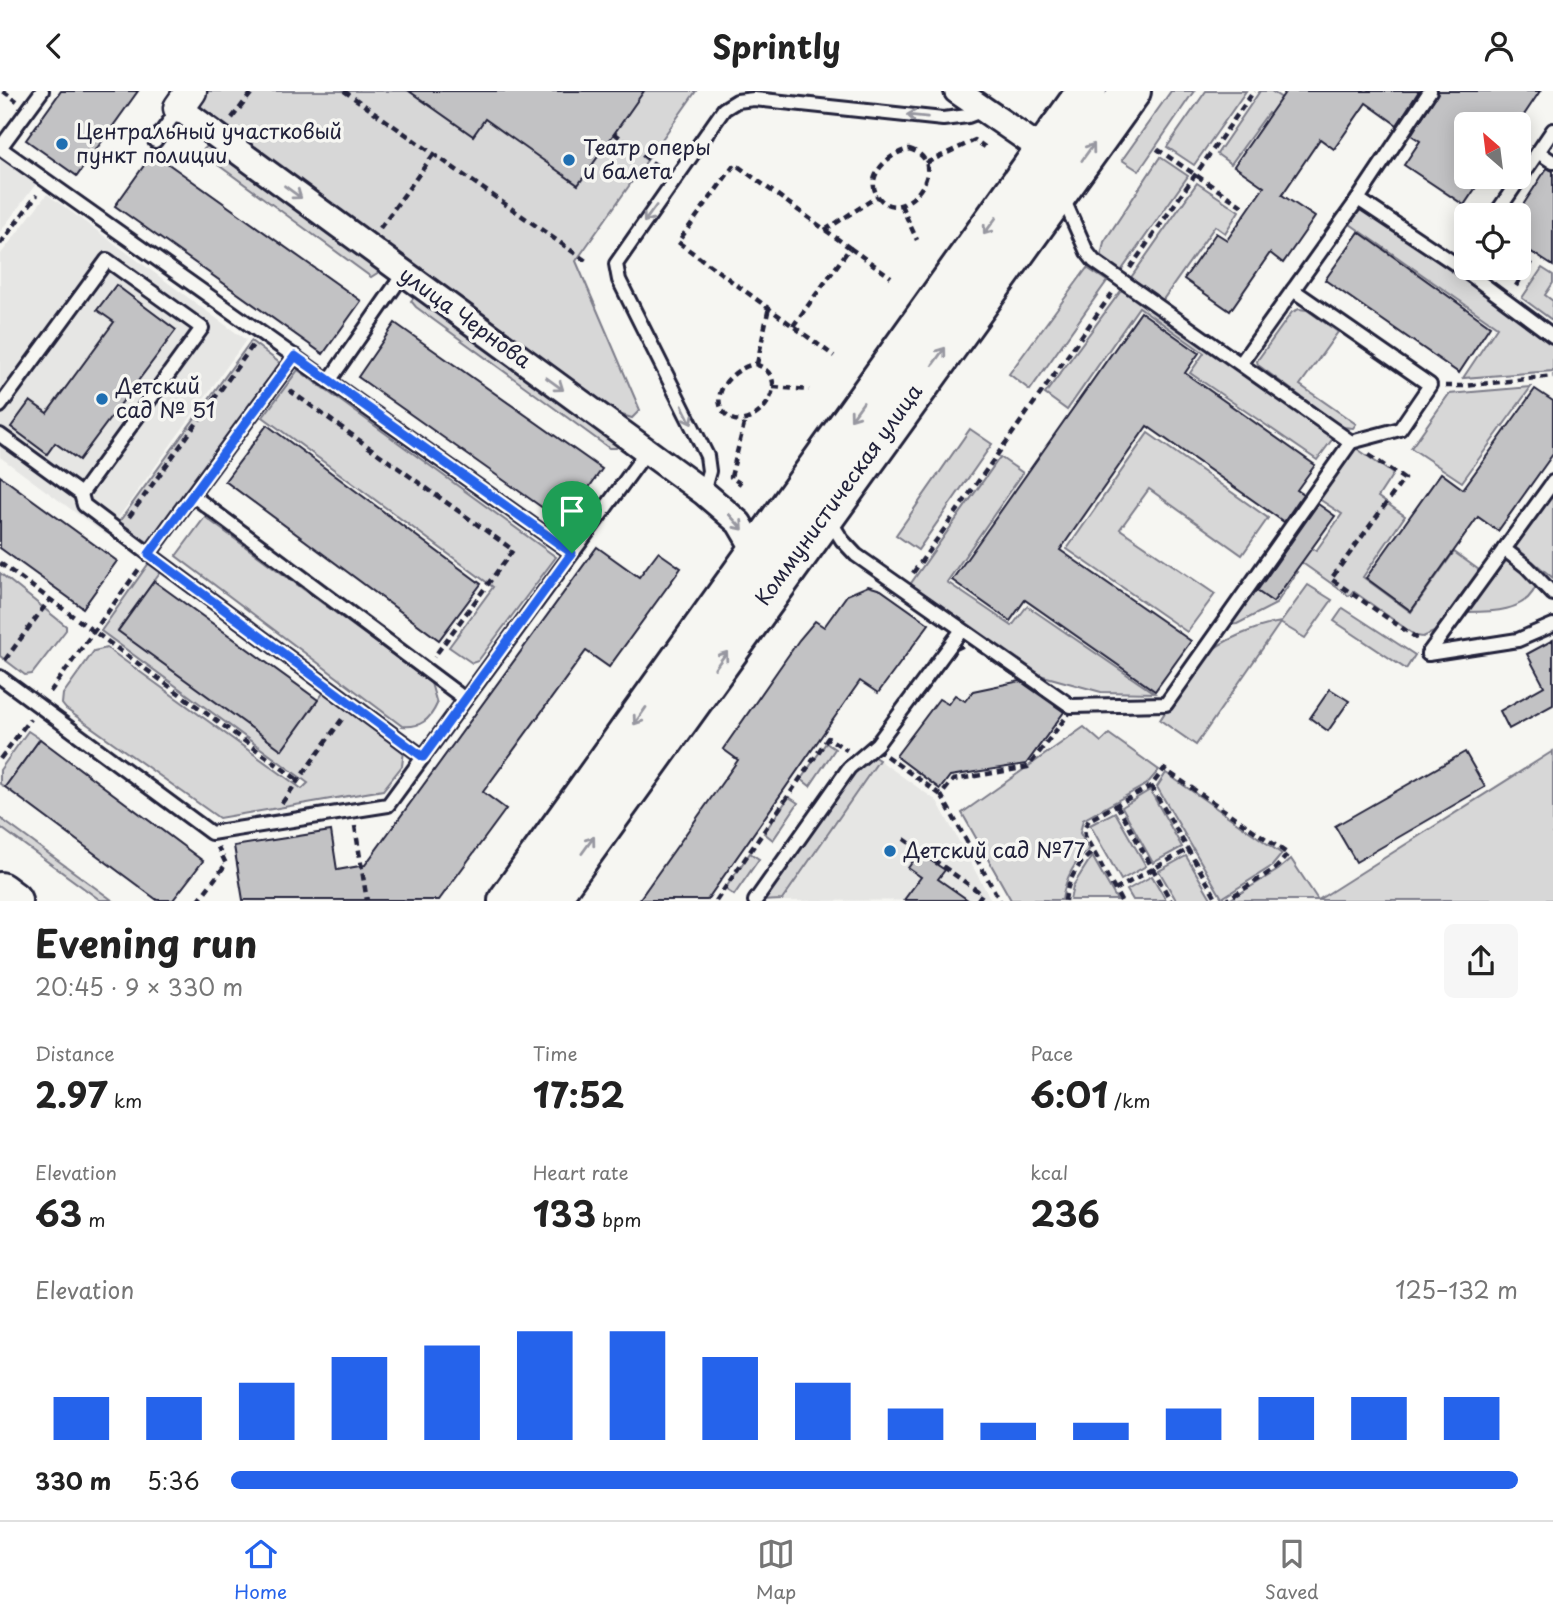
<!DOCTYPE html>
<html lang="en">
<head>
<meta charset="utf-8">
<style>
  body { margin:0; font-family:"Playpen Sans",sans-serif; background:#f6f6f6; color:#222; height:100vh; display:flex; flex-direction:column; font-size:26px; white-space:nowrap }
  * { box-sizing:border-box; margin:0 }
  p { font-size:23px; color:#767676 }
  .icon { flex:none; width:38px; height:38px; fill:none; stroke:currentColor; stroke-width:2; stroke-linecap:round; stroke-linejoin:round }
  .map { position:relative; height:810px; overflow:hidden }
  .drawer { display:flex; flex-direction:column; background:#fff; flex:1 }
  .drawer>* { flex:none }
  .needle { width:46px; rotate:332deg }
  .buttons { position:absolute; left:1454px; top:21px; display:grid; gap:14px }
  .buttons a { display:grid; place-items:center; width:77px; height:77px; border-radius:10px; background:#fff; box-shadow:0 4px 18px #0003; font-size:35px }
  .pin { position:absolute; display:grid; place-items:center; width:60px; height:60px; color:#fff; margin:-72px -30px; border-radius:50% 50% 50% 0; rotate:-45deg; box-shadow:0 0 7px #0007 }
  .pin .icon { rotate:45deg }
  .round { display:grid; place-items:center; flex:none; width:74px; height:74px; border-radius:10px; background:#f6f6f6 }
  .headline { display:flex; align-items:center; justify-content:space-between; height:119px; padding:0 35px }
  h1 { font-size:38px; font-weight:700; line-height:52px }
  .stats { display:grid; grid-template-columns:repeat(3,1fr); gap:10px; height:119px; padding:7px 35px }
  .stats div { display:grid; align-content:center }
  .stats b { font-size:35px; font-weight:700 }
  .stats small { font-size:19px; font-weight:400 }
  .stats p { font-size:19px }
  .chart { height:196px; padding:14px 35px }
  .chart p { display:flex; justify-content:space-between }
  .chart svg { width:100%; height:126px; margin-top:7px; stroke:#2563eb; stroke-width:6 }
  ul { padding:0 35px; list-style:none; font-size:23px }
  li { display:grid; grid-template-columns:112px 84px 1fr; align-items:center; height:52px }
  li i { height:18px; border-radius:9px; background:#2563eb }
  header { display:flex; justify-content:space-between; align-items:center; height:91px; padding:0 35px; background:#fff; font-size:32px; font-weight:700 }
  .dock { display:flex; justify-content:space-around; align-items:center; height:98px; border-top:2px solid #e0e0e0; background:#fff; font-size:19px; color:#767676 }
  .dock a { display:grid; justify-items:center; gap:4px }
  .dock .active { color:#2563eb }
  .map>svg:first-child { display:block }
</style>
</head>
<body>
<header><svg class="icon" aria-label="back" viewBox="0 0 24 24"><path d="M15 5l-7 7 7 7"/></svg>Sprintly<svg class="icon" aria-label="person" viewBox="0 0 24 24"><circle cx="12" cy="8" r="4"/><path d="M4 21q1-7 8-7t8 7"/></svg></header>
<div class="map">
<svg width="1553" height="810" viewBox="0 0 1553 810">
  <rect width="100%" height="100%" fill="#f6f6f2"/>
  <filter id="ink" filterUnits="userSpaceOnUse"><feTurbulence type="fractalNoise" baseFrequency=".0143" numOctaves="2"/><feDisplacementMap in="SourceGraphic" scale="14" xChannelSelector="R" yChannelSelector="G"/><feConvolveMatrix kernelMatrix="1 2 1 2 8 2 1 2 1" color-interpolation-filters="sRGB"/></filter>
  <g filter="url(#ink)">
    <g fill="#e6e6e4">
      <path d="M0 67 36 93 0 141Z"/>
      <path d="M47 103 246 249 106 444 0 366V164Z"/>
      <path d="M879 669 937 710 991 809 783 810Z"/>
    </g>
    <g fill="#d7d7d7" stroke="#7c7c89" stroke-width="2">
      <path d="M200 0H696L576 170 640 319 632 327 622 324 195 18Z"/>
      <path d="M1171 0H1194L1139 80 1122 69Z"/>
      <path d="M1206 0H1246L1194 74 1167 56Z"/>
      <path d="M1260 0H1271L1288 11 1277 28 1268 22 1231 73 1217 63Z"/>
      <path d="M210 53 379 176V181L371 186 210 68 203 59Z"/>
      <path d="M1160 66 1188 85 1121 180 1101 166 1104 151Z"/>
      <path d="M1197 92 1239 120 1225 142 1215 135 1162 210 1130 188Z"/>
      <path d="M1362 117 1553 252V280L1463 287 1497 236 1350 133Z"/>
      <path d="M1087 177 1107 190 1030 299 1009 283Z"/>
      <path d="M1542 177 1553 184V192L1545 204 1553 210 1552 229 1522 207Z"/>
      <path d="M1123 197 1334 346 1317 369 1190 282 1204 262 1139 216 1067 319 1045 303Z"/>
      <path d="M416 204 619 353 616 357H609L416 216 411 210Z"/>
      <path d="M1299 218 1307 219 1338 241 1300 294 1356 333 1353 337 1342 336 1258 274 1257 270 1292 221Z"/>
      <path d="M251 250 281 273 149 452 119 431Z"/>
      <path d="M298 279 556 466 478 570 472 572 449 556 493 496 263 326Z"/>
      <path d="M1531 296 1462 391 1411 357 1449 303Z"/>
      <path d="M970 338 992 353 918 459 896 444Z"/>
      <path d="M1148 342 1268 427 1242 464 1149 398 1120 438 1215 503 1187 541 1067 458Z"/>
      <path d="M1356 357 1393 383 1378 406 1405 425 1363 486 1411 521 1454 461 1479 479 1434 541 1423 546 1416 545 1353 500 1349 505 1284 459 1294 446 1316 460 1342 423 1319 408Z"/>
      <path d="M1000 366 1023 382 947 491 1012 535 1027 515 1154 602 1101 601 1036 583 909 495Z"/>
      <path d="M1553 400V487L1514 455Z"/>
      <path d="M205 426 431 592 437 613C430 629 420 637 402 635L176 465Z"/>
      <path d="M1275 466 1297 481 1276 513 1237 533 1227 534Z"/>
      <path d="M1506 470 1511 471 1534 491 1536 495C1525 522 1489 521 1464 521Z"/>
      <path d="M149 472 161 481 118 539 282 658 324 601 404 660 402 675 383 699 219 727 66 618 62 613 63 603 94 560 107 557 302 698 308 692 101 540Z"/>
      <path d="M0 482 66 535V539L32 583 25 584 0 565Z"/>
      <path d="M1308 494 1332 509 1305 547 1280 532 1196 654 1160 629C1174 608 1188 584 1205 565 1219 550 1260 534 1281 531Z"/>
      <path d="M1343 517 1415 564 1406 578 1334 530Z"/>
      <path d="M1084 636 1101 651 1109 643 1159 679 1147 693 1083 729 1080 742 1089 759C1073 771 1065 790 1062 809H1011L962 722Z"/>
      <path d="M28 640 40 648 5 696 0 693V679Z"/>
      <path d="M826 652 835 658 810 695 801 688Z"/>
      <path d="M1553 660V809H1229L1278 779 1291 768 1318 809Z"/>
      <path d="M871 664 879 669 782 809 760 810 854 678Z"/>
      <path d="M1166 682 1282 763 1272 775 1222 807 1157 696Z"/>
      <path d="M1150 699 1182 756 1153 772 1122 716Z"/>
      <path d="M789 706 798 712 773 749 764 742Z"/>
      <path d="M1115 721 1146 775 1121 789 1090 734Z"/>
      <path d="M0 727 112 809H100L0 736Z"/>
      <path d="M750 762 759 768 734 804 725 798Z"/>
      <path d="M1092 765 1117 809H1070L1073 795Z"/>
      <path d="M1186 765 1212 809H1176L1159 780Z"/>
      <path d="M1152 785 1166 809H1133L1127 799Z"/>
    </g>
    <g fill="#c2c2c4" stroke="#22223b" stroke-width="2">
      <path d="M61 0H138L77 85 26 49Z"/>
      <path d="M409 0H644L578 94 485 28 473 45Z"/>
      <path d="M1286 0H1419L1397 34 1366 12 1334 58 1320 48 1282 104 1315 126 1283 172 1270 162 1230 220 1184 188 1216 142 1227 149 1264 96 1234 75Z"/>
      <path d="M1439 0H1540L1518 33H1466V86H1483L1464 114 1404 74 1420 50 1411 44Z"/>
      <path d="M153 62 361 210 323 263 115 115Z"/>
      <path d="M1547 77 1553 80V175L1519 153V120Z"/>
      <path d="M1359 141 1490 235 1459 282 1325 189Z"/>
      <path d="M116 194 176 239 79 369 55 352 47 363 11 336 30 310 47 322 114 231 97 219Z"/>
      <path d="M1141 221 1199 262 1185 282 1315 374 1297 399 1303 403 1284 431 1147 335 1060 459 1191 550 1155 600 1025 509 1010 530 952 489Z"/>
      <path d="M395 232 602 378 564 432 358 286Z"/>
      <path d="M1535 298 1553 310V363L1498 440 1478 426 1411 520 1366 487 1441 382 1463 398Z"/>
      <path d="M267 334 481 493 439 549 225 390Z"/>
      <path d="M0 385 117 470 83 517 0 457Z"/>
      <path d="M1318 413 1335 425 1273 511 1257 500Z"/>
      <path d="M597 456 639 486 658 461 681 477 609 576 586 560 483 701 506 718 439 809H243L234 755 331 740 337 779 365 774Z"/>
      <path d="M154 490 318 609 282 659 118 540Z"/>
      <path d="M868 495 881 499 929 533 878 602 860 590 707 809H639L738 669 723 658 799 549 815 530 824 536 847 504Z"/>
      <path d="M1553 549V614L1509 638 1500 620 1544 595 1527 563Z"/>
      <path d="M1020 590 1064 621 1026 673 950 685 940 698 896 665 939 608 948 613 955 604 965 610 973 600Z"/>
      <path d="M1330 598 1349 610 1328 640 1310 627Z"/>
      <path d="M40 648 203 770 173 809H157L5 696Z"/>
      <path d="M1465 661 1485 696 1356 771 1335 735Z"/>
      <path d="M919 762 945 779 938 788 968 809H904L921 786 908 777Z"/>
    </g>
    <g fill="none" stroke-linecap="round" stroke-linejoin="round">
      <defs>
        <g id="service">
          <path d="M42 0 0 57 572 462"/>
          <path d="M155 50 179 17"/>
          <path d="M1538 61 1553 71"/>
          <path d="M1358 108 1460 176 1466 167"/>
          <path d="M1495 124 1553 39"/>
          <path d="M1460 176 1553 245"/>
          <path d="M1293 199 1430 294 1400 338 1351 351"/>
          <path d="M1241 272 1358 108 1430 0"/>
          <path d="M329 290 404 182"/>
          <path d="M0 315 107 169 202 237 81 403"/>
          <path d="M0 344 81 403 84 414 149 463"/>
          <path d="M703 401 709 380 707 365 619 189 616 173 724 18 737 10 754 8 943 28 968 25 984 19"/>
          <path d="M192 404 295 265"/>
          <path d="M829 428 842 449 856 464 1071 615 1166 613 1351 351 1094 170 1087 161 1063 107"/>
          <path d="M1504 458 1527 476 1553 503"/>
          <path d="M1428 563 1553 391"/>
          <path d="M1428 563 1518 549 1553 534"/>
          <path d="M0 586 211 742 388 714 647 360"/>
          <path d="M423 666 149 463 192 404 465 608"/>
          <path d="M755 810 849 677 877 653 961 540"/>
        </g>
        <g id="minor">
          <path d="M957 0 1044 60 1048 72"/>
          <path d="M179 17 703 401 739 432 756 461"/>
        </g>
        <path id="tertiary" d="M179 17 191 0"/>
        <g id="primary">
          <path d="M0 801 12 810"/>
          <path d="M508 810 1087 0"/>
          <path d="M548 810 1131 0"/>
        </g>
      </defs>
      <use href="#service" stroke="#22223b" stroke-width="18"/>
      <use href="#minor" stroke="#22223b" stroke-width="30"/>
      <use href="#tertiary" stroke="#22223b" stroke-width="35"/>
      <use href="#primary" stroke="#22223b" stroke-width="44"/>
      <g stroke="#22223b" stroke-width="4.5" stroke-dasharray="7 5" stroke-linecap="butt">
        <path d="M3 0 17 10"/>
        <path d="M344 0 589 172"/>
        <path d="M232 27 253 0"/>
        <path d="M614 42 657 75"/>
        <path d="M909 58C954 71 905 134 881 109 860 88 889 62 909 58Z"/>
        <path d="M1157 58 1242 115"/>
        <path d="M926 72 975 49 985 56"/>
        <path d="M901 114 917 149"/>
        <path d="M380 137 433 64"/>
        <path d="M825 139 878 105"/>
        <path d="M0 153 37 104"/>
        <path d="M850 157 891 186"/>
        <path d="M1130 177 1254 0"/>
        <path d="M1516 195 1531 171"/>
        <path d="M793 235 850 157 735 73 678 151 834 265"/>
        <path d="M755 273C800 288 750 348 726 324 706 303 735 276 755 273Z"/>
        <path d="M757 273 769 216"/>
        <path d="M1445 295H1464L1553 285"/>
        <path d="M773 296 809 299"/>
        <path d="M289 299 513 459 434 566"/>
        <path d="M1369 364 1404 388 1331 488 1418 548"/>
        <path d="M741 393 731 386 745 329"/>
        <path d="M129 426 253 254"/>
        <path d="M0 472 298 689"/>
        <path d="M913 482 1113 201"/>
        <path d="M968 552 1070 621 1028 676 953 689 941 704 879 660 956 558Z"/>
        <path d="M5 569 50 508"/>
        <path d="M50 601 139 478"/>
        <path d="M0 668 30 628"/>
        <path d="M1151 695 1218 810"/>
        <path d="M941 704 1000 810"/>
        <path d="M282 712 342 628"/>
        <path d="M1117 714 1171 810"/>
        <path d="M355 735 367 810"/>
        <path d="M904 748 982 803 977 810"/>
        <path d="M1115 799 1189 758"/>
        <path d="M198 810 226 773 218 756"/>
        <path d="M716 810 828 647 847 659"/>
        <path d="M1065 810C1067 790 1078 772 1094 760"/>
        <path d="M1121 810 1085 745 1084 737 1089 729 1151 695 1164 678 1288 763 1276 777 1225 810"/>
      </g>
      <use href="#service" stroke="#f6f6f2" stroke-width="12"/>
      <use href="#minor" stroke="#f6f6f2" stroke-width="24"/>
      <use href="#tertiary" stroke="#f6f6f2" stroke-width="30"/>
      <use href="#primary" stroke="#f6f6f2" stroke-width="38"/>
    </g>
    <defs><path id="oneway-shaft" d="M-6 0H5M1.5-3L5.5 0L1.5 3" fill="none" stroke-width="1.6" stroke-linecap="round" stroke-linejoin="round" transform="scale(1.75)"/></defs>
    <g stroke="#9797a0">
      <use href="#oneway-shaft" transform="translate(917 25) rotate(-174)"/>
      <use href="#oneway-shaft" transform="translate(1088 61) rotate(-54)"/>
      <use href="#oneway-shaft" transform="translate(293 101) rotate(36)"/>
      <use href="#oneway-shaft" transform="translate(650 123) rotate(126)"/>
      <use href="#oneway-shaft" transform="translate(990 135) rotate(126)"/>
      <use href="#oneway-shaft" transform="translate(939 265) rotate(-54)"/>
      <use href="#oneway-shaft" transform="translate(555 293) rotate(36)"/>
      <use href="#oneway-shaft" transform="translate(857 320) rotate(126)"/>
      <use href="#oneway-shaft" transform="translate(687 324) rotate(63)"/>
      <use href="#oneway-shaft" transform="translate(736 431) rotate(48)"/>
      <use href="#oneway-shaft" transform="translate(721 569) rotate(-54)"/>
      <use href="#oneway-shaft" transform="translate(640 625) rotate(125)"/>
      <use href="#oneway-shaft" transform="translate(588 754) rotate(-54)"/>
    </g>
  </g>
  <g fill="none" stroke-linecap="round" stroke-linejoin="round" filter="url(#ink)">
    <defs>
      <path id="route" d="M295 265 572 462 423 666 149 463Z"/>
    </defs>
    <use href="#route" stroke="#fff" stroke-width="14"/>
    <use href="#route" stroke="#2563eb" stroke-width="9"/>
  </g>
  <g fill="#1f6fb2" stroke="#f6f6f2" stroke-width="2.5">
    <circle cx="62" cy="53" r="7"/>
    <circle cx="569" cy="69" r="7"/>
    <circle cx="102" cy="308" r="7"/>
    <circle cx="890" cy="760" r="7"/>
  </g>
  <g text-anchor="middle" stroke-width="7" stroke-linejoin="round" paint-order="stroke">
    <g font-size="21" fill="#22223b" stroke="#f6f6f2" text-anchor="start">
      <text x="76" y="48">Центральный участковый<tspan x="76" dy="24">пункт полиции</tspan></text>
      <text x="583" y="64">Театр оперы<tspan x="583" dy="24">и балета</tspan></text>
      <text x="116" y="303">Детский<tspan x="116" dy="24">сад № 51</tspan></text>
      <text x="904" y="767">Детский сад №77</text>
    </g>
    <g font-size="21" fill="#22223b" stroke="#f6f6f2">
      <text transform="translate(465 227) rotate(36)" y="7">улица Чернова</text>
      <text transform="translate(839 404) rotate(-54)" y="7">Коммунистическая улица</text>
    </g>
  </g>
</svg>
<div class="buttons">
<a><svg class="needle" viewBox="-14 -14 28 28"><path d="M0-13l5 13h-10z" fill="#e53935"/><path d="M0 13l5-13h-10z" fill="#767676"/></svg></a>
<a><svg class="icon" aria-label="locate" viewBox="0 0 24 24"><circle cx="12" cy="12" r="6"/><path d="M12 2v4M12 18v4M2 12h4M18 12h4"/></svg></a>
</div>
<div class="pin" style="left:572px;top:462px;background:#1e9e55"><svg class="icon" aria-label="arrive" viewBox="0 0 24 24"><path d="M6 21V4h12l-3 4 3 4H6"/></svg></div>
</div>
<section class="drawer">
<div class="headline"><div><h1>Evening run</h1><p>20:45 · 9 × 330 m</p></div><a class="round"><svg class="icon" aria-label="share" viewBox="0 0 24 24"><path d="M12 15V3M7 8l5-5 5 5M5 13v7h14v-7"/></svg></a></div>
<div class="stats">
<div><p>Distance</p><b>2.97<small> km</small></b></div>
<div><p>Time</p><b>17:52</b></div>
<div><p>Pace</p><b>6:01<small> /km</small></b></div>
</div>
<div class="stats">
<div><p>Elevation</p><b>63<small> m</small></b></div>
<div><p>Heart rate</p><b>133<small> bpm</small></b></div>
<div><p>kcal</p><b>236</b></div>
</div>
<div class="chart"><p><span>Elevation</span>125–132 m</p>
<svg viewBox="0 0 160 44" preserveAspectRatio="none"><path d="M5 44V29M15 44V29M25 44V24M35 44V15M45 44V11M55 44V6M65 44V6M75 44V15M85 44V24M95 44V33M105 44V38M115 44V38M125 44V33M135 44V29M145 44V29M155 44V29"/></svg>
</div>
<ul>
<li><b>330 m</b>5:36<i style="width:100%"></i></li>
</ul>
</section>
<nav class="dock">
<a class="active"><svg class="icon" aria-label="home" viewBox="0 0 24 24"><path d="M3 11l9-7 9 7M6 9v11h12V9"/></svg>Home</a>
<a><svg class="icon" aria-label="map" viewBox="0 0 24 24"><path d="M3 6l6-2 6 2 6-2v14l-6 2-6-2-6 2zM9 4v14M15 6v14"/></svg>Map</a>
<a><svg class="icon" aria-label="saved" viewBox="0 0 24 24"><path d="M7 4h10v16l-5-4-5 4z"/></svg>Saved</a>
</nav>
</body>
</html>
